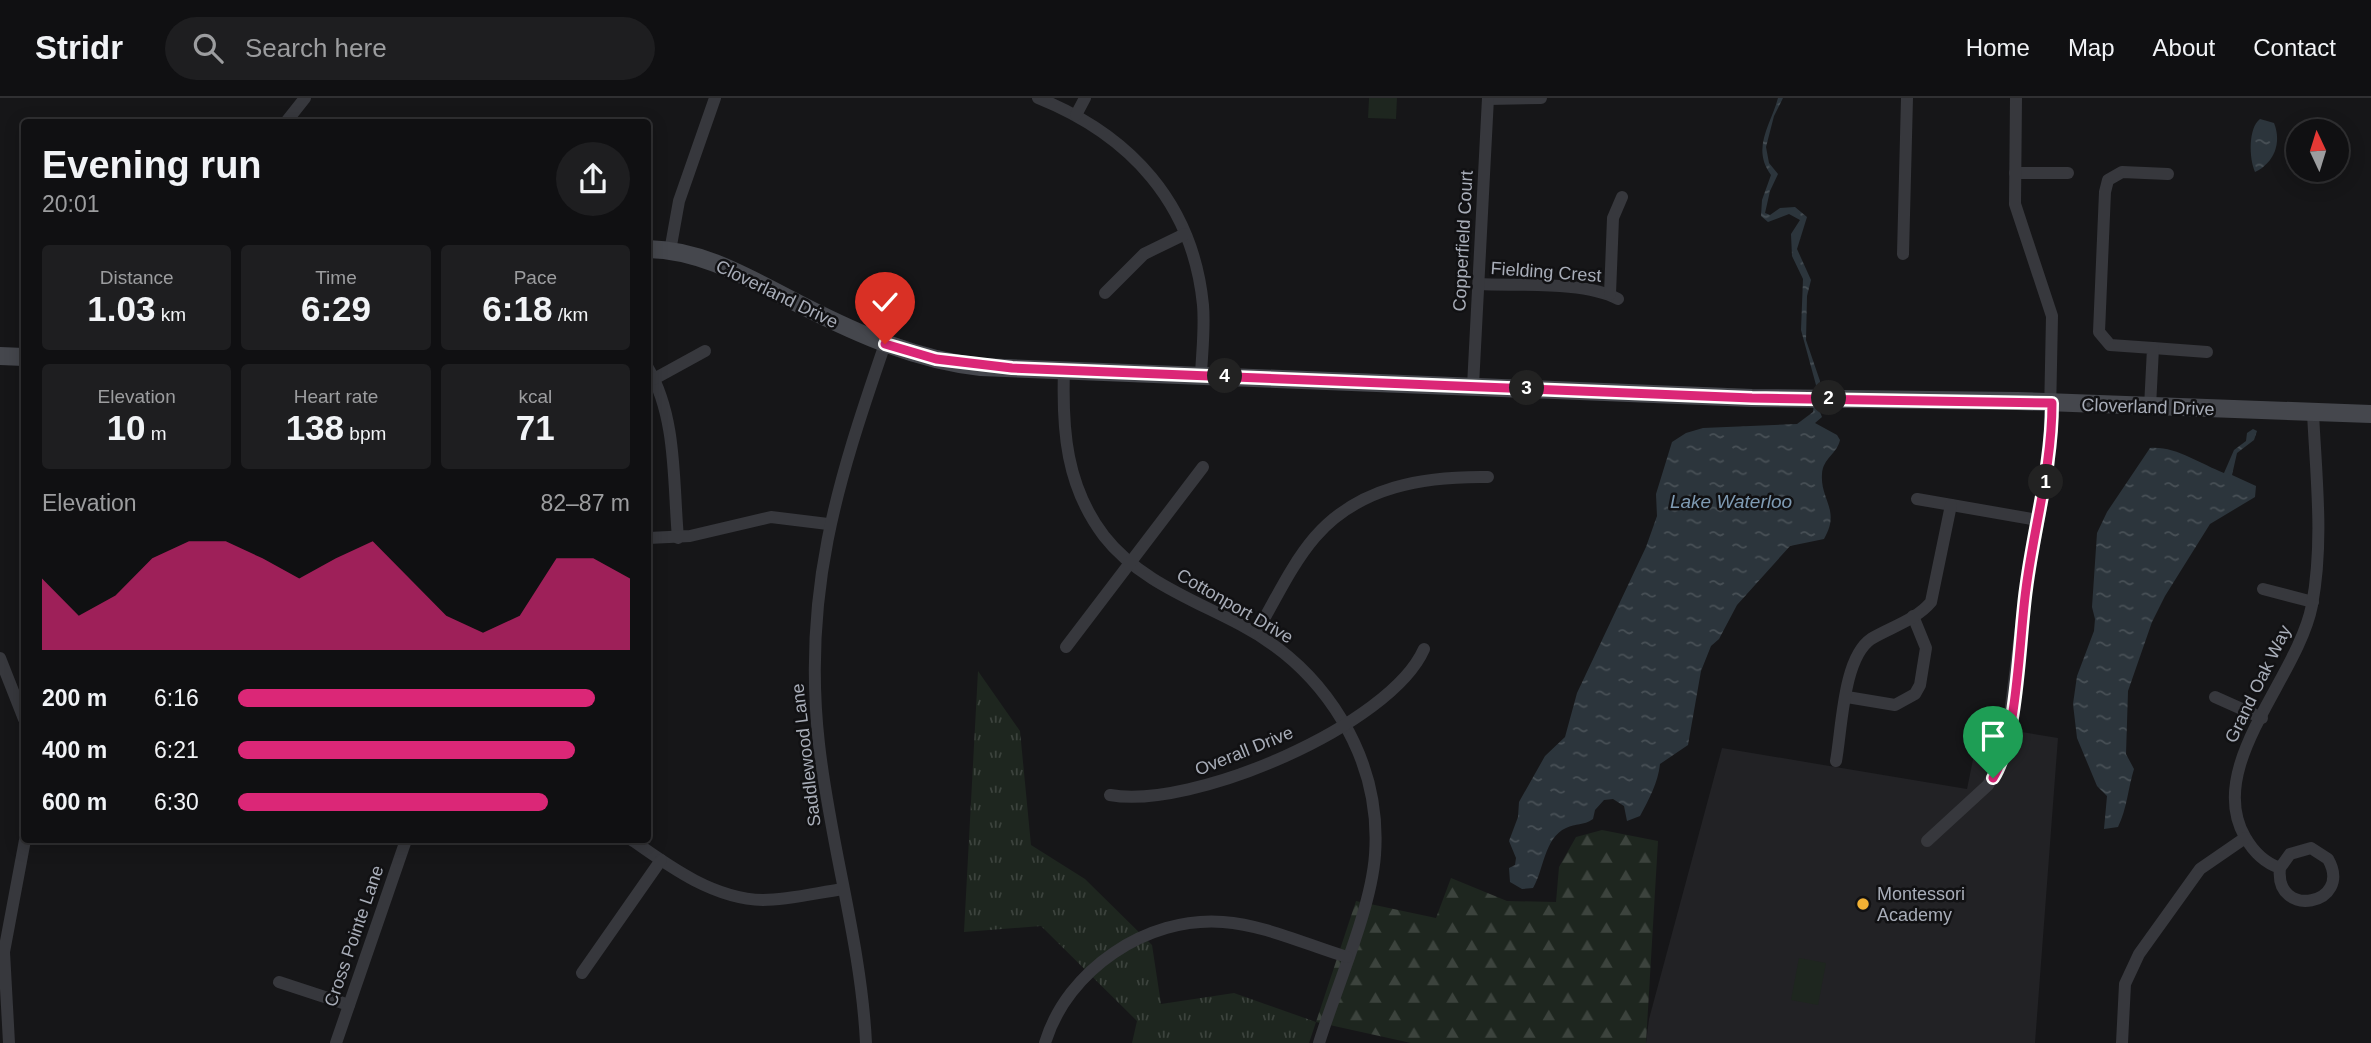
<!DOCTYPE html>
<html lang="en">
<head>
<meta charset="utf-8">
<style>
  body { margin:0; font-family:Arial,sans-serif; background:#1e1e20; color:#f1f3f6; height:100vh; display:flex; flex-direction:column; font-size:26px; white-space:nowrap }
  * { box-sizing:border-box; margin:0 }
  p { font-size:23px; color:#9c9d9f }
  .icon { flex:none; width:38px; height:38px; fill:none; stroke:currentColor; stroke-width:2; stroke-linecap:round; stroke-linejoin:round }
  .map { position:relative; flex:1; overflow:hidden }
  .sheet { position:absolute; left:21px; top:21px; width:630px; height:724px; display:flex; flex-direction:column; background:#101012; border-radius:7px; box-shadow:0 4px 18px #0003,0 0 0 2px #303032 }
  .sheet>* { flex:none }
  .needle { width:46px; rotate:356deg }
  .controls { position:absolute; left:2286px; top:21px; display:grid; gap:14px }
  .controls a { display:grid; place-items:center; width:63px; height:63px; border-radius:50%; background:#101012; box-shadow:0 4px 18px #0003,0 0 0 2px #303032; font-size:35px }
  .pin { position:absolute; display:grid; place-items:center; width:60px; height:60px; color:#fff; margin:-72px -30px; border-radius:50% 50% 50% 0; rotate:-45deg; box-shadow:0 0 7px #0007 }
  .pin .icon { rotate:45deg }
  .km { position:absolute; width:35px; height:35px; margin:-18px; border-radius:50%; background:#222; color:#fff; font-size:19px; line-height:35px; text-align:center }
  .round { display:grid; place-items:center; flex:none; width:74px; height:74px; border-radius:37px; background:#1e1e20 }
  .summary { display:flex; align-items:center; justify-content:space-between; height:119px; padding:0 21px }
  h1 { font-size:38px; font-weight:700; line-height:52px }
  .figures { display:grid; grid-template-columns:repeat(3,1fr); gap:10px; height:119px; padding:7px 21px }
  .figures div { display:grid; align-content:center; border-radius:7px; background:#1e1e20; text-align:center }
  .figures b { font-size:35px; font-weight:700 }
  .figures small { font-size:19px; font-weight:400 }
  .figures p { font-size:19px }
  .chart { height:196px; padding:14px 21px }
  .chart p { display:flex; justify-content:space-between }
  .chart svg { width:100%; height:126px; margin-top:7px; fill:#db2777; opacity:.7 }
  ul { padding:0 21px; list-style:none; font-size:23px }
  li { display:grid; grid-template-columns:112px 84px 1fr; align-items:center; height:52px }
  li i { height:18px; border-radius:9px; background:#db2777 }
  header { display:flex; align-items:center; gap:42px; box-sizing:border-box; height:98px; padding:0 35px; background:#101012; border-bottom:2px solid #303032 }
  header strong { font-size:33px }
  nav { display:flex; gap:38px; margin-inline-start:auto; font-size:24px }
  .search { width:490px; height:63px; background:#1e1e20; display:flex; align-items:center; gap:18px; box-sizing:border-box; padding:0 24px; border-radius:38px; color:#9c9d9f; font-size:26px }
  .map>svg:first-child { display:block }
</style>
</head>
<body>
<header>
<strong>Stridr</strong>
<div class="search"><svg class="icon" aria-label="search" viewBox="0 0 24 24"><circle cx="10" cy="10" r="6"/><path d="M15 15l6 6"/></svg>Search here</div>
<nav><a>Home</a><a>Map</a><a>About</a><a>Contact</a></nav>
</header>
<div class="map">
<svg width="2371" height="945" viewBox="0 0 2371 945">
  <defs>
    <pattern id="grass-tufts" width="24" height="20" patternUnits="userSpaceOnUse" patternTransform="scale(1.75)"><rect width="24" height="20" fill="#1e261f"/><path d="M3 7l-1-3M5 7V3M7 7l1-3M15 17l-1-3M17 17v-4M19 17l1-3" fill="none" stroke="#3c433d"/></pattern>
    <pattern id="forest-firs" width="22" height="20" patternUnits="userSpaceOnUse" patternTransform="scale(1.75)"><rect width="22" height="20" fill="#1e261f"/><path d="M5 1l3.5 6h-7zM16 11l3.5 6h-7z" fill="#3c433d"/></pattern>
    <pattern id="water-ripples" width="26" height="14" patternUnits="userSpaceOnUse" patternTransform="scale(1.75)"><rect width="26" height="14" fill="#2c353c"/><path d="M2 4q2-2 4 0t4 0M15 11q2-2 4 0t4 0" fill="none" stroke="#485056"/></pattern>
  </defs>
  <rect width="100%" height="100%" fill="#161618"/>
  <path fill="#222225" d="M1980 627 2058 640 2035 945H1646L1649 921 1722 650 1967 691Z"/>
  <path fill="url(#grass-tufts)" d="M978 573 1020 633 1031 747 1085 781 1152 847 1161 906 1234 895 1316 924 1309 945H1132L1137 923 1041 828 964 834Z"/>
  <path fill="url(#forest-firs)" d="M1602 732 1658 743 1646 945H1411L1316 924 1356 803 1436 820 1451 780 1507 803 1556 804 1559 769 1576 739Z"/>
  <g fill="#1e261f">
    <path d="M1369 0H1397L1396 21 1368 20Z"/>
    <path d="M1799 860 1826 865 1818 907 1791 902Z"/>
  </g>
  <g fill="url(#water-ripples)">
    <path d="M1778 0H1783L1774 18 1766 49 1769 65 1778 76 1770 93 1765 115 1770 117 1780 110 1795 109 1807 119 1797 151 1811 182 1807 198 1806 242 1820 283 1818 309 1822 319 1815 325 1837 337 1840 342C1837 356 1823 360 1822 376 1820 402 1841 412 1824 441L1790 448 1737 507 1719 541 1711 548 1701 573 1688 647 1660 666C1658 685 1649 701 1640 718L1627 723 1624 708 1613 701 1604 702 1595 712 1593 721C1583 728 1576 725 1566 730 1544 740 1544 772 1533 790L1522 791 1510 784 1509 770 1515 767 1516 760 1509 743 1518 719 1519 704 1545 658 1565 639 1577 595 1646 449 1657 418 1656 396 1672 344 1686 335 1703 330 1797 326 1813 314 1816 287 1801 232 1803 181 1792 158 1791 136 1800 122 1789 116 1768 124 1761 118 1762 102 1771 77C1751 50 1771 27 1778 0Z"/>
    <path d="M2260 21 2274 25C2282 45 2274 65 2255 74 2249 61 2248 30 2260 21Z"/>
    <path d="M2253 331 2257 333 2254 342 2237 355 2232 377 2256 388 2255 399 2210 426 2165 498 2152 524 2128 593 2126 656 2134 671C2128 690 2127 711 2118 729L2104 731 2107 698 2097 688 2077 640 2073 606 2077 578 2094 533 2095 521 2092 509 2097 435 2107 414 2150 350C2176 348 2200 366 2224 375L2234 352 2246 343 2247 335Z"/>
  </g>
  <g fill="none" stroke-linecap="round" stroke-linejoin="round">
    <g stroke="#37383d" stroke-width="12">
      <path d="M1038 0C1130 37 1193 105 1203 207 1205 230 1202 254 1201 277"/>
      <path d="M1488 1 1541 0"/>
      <path d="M1076 17 1085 0"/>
      <path d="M286 24 305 0"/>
      <path d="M2015 75H2068"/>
      <path d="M670 153 679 103 715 0"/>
      <path d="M1903 156 1907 0"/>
      <path d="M1479 186C1518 188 1585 183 1618 201"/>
      <path d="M1105 195 1144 156 1185 136"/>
      <path d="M1610 196 1613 120 1622 99"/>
      <path d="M2153 250 2207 254"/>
      <path d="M648 270C677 319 673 384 678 440"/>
      <path d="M1064 272C1062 332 1066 388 1104 438 1138 482 1194 502 1241 527 1325 571 1382 660 1375 757 1371 812 1336 890 1319 945"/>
      <path d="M654 281 705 253"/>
      <path d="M1473 288 1488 0"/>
      <path d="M2150 309 2153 250 2110 247 2099 234 2105 94 2108 82 2122 74 2168 76"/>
      <path d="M1917 401 2038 422"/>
      <path d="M648 440 690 438 771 419 828 426"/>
      <path d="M2263 491 2313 504"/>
      <path d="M1256 535C1275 503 1291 467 1315 439 1359 388 1425 378 1488 379"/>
      <path d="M1066 549 1203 369"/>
      <path d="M0 560 24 621"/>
      <path d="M1847 599 1895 607 1915 596 1920 587 1926 550 1913 518"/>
      <path d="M2215 599 2262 620"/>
      <path d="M1836 663C1842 630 1843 560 1871 541 1891 529 1916 522 1931 504L1951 407"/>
      <path d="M1110 697C1191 712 1390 628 1424 551"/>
      <path d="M632 742C670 769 714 801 763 802 789 802 816 795 843 791"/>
      <path d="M1927 743 1988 687 2005 656 2026 489 2049 366 2052 218 2015 106 2016 0"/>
      <path d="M2280 770 2290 756 2311 750 2328 761C2354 807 2274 822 2280 770 2265 765 2253 753 2245 739 2204 668 2298 580 2312 507 2324 444 2316 378 2313 315"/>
      <path d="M582 875 661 762"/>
      <path d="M279 884 349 907"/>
      <path d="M9 945 4 854 25 742"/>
      <path d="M336 945 406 742"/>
      <path d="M866 945C861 844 830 746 819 646 802 496 837 385 885 246"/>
      <path d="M1045 945C1067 872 1147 818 1223 824 1265 827 1307 847 1347 859"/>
      <path d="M2122 945 2125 886 2139 856 2200 771 2245 740"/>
    </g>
    <g stroke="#45474d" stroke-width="18">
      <path d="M648 151C705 152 753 183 803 208 860 237 917 262 981 269L1752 300 2017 303 2371 316"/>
      <path d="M0 258 24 259"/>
    </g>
  </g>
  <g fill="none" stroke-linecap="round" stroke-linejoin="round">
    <defs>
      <path id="route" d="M885 246 936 261 1012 270 1752 300 2052 305C2052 369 2034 428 2026 491 2019 540 2018 641 1993 680"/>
    </defs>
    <use href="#route" stroke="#fff" stroke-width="14"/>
    <use href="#route" stroke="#db2777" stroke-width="9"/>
  </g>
  <circle fill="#f2b134" stroke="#111113" stroke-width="2.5" cx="1863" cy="806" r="7"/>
  <g text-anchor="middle" stroke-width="5" stroke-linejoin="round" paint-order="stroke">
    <g font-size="18" fill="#a8adb8" stroke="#111113">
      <text transform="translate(1463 143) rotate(-87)" y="6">Copperfield Court</text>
      <text transform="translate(1546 174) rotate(4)" y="6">Fielding Crest</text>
      <text transform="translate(777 196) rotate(26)" y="6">Cloverland Drive</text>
      <text transform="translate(2148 309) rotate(2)" y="6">Cloverland Drive</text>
      <text transform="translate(1235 508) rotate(30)" y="6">Cottonport Drive</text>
      <text transform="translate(2258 586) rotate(-64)" y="6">Grand Oak Way</text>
      <text transform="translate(1244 653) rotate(-22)" y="6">Overall Drive</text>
      <text transform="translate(806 657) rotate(-97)" y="6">Saddlewood Lane</text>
      <text transform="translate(354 838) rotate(-71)" y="6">Cross Pointe Lane</text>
    </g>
    <g font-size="18" fill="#a8adb8" stroke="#111113" text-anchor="start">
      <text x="1877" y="802">Montessori<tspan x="1877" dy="21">Academy</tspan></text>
    </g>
    <g font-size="19" font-style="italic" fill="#7f9bb3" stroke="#111113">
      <text x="1731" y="410">Lake Waterloo</text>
    </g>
  </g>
</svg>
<div class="controls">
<a><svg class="needle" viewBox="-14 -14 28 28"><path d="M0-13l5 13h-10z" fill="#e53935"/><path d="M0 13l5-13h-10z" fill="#9c9d9f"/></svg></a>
</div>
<div class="pin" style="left:1993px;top:680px;background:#1e9e55"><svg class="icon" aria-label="arrive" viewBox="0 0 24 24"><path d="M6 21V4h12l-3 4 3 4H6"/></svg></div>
<div class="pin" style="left:885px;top:246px;background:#d93025"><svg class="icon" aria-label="check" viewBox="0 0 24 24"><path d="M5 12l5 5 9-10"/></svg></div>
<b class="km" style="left:2046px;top:384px">1</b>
<b class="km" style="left:1829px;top:300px">2</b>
<b class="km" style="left:1527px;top:290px">3</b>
<b class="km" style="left:1225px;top:278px">4</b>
<section class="sheet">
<div class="summary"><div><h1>Evening run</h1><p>20:01</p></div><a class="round"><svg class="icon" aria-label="share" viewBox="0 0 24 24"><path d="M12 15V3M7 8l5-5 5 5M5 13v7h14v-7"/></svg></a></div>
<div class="figures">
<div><p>Distance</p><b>1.03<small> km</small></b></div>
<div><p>Time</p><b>6:29</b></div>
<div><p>Pace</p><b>6:18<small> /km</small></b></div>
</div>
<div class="figures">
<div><p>Elevation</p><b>10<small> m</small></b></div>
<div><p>Heart rate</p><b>138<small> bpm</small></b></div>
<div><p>kcal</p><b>71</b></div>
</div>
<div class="chart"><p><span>Elevation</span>82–87 m</p>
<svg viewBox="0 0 160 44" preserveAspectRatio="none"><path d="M0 44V19L10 32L20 25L30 12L40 6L50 6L60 12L70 19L80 12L90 6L100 19L110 32L120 38L130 32L140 12L150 12L160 19V44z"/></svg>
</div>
<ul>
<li><b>200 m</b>6:16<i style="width:91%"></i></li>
<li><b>400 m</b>6:21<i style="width:86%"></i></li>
<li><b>600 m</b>6:30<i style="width:79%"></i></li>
</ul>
</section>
</div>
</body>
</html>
